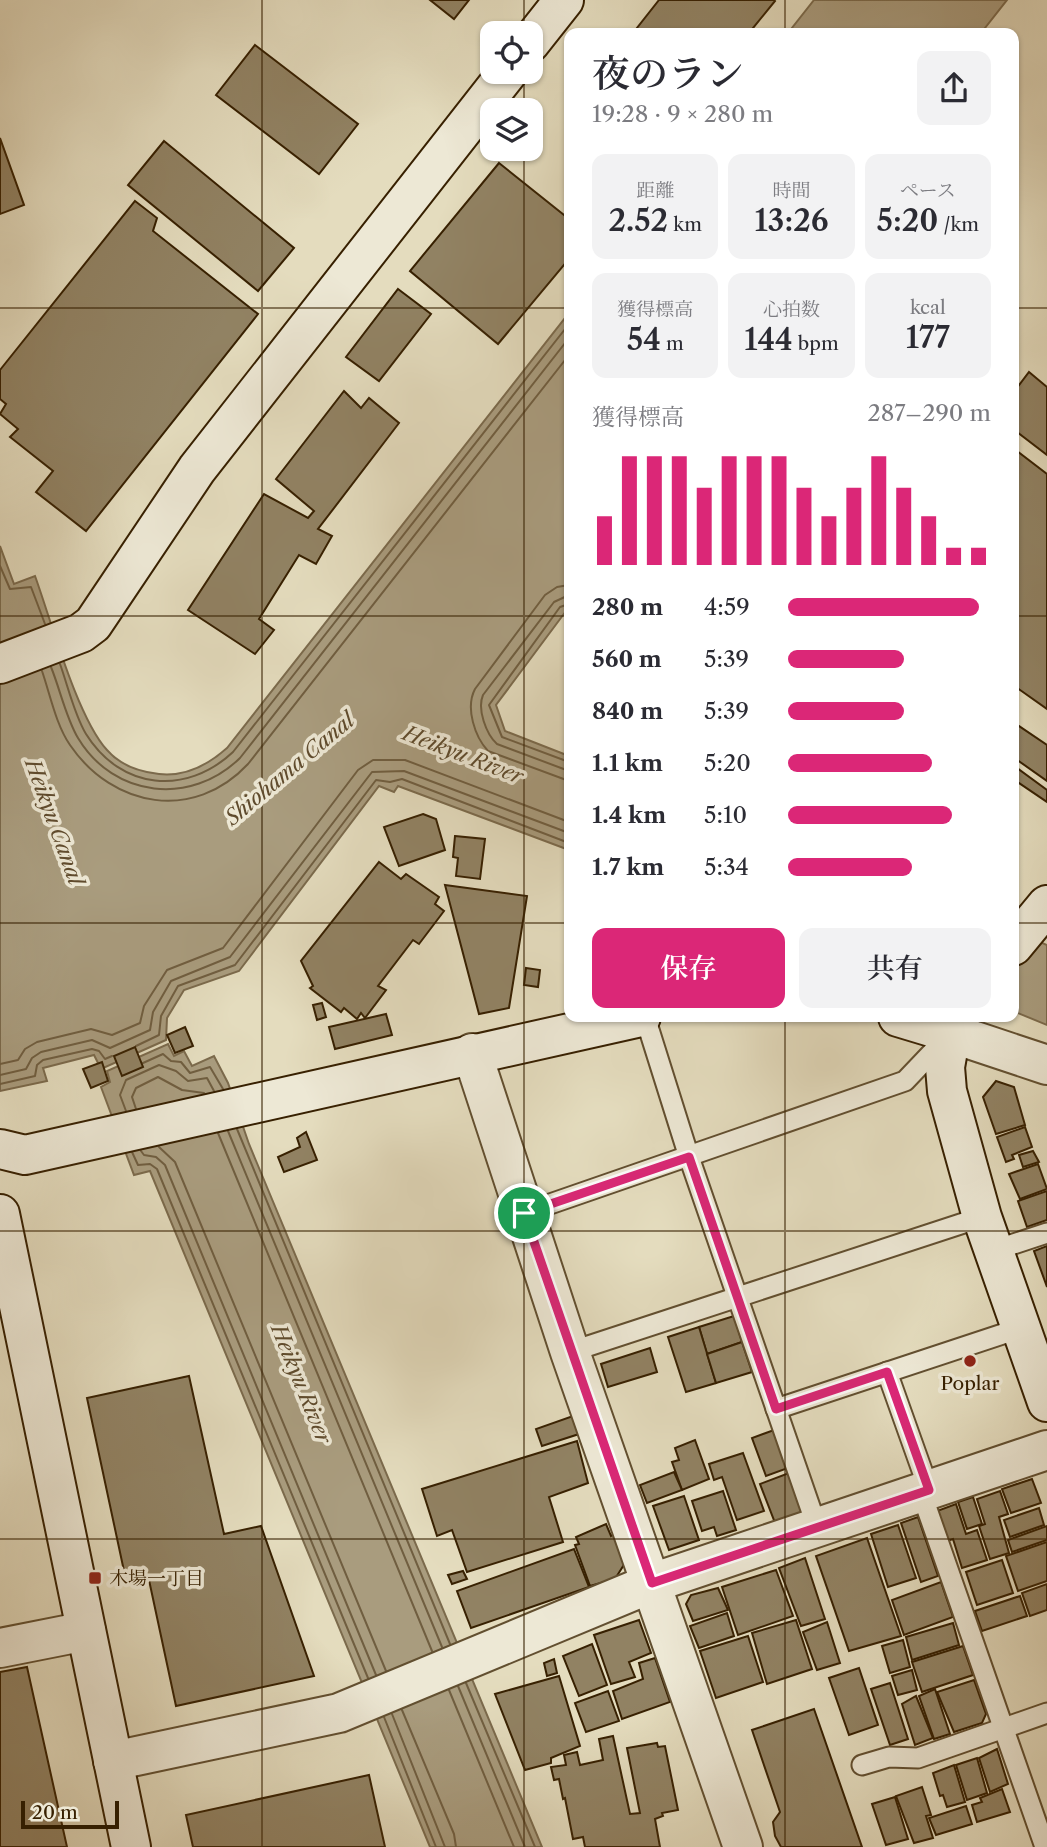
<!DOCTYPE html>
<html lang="ja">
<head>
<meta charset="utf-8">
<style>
  body { margin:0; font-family:"Libre Caslon Text","Noto Serif JP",serif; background:#f2f2f3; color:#2b2b33; height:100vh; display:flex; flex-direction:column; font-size:26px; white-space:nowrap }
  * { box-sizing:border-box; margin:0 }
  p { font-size:23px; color:#7c7c81 }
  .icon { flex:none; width:38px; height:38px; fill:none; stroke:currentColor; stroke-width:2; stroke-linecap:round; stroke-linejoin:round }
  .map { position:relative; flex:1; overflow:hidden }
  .sheet { position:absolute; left:564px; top:28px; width:455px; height:994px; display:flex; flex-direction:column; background:#fff; border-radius:14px; box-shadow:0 2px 5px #0004 }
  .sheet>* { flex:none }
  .controls { position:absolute; left:480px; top:21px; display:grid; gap:14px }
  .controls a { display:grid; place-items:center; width:63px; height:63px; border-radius:14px; background:#fff; box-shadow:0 2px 5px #0004; font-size:35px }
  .scale { position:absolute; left:21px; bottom:18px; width:98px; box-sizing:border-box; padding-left:7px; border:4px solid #372001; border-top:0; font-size:19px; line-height:24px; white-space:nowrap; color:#372001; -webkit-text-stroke:5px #ede8d5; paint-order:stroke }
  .pin { position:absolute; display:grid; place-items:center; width:60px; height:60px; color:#fff; margin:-30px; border:4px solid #fff; border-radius:50%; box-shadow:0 2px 7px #0007 }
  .round { display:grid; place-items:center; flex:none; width:74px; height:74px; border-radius:14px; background:#f2f2f3 }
  .summary { display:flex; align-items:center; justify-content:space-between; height:119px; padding:0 28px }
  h1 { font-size:38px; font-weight:600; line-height:52px }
  .metrics { display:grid; grid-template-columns:repeat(3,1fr); gap:10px; height:119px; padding:7px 28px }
  .metrics div { display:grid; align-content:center; border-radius:14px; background:#f2f2f3; text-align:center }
  .metrics b { font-size:30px; font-weight:600 }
  .metrics small { font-size:19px; font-weight:400 }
  .metrics p { font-size:19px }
  .chart { height:196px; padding:14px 28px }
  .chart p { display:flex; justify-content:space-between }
  .chart svg { width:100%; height:126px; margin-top:7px; stroke:#db2777; stroke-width:6 }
  .primary-button { display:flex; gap:14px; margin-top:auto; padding:14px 28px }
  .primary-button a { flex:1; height:80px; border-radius:14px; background:#db2777; color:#fff; font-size:28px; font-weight:600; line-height:80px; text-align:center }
  .primary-button a+a { background:#f2f2f3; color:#2b2b33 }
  ul { padding:0 28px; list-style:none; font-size:23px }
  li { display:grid; grid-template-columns:112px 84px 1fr; align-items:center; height:52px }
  li i { height:18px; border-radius:9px; background:#db2777 }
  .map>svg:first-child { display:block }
</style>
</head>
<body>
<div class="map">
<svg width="1047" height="1847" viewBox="0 0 1047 1847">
  <rect width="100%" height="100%" fill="#e4dcbe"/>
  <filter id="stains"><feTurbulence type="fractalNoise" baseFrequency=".00286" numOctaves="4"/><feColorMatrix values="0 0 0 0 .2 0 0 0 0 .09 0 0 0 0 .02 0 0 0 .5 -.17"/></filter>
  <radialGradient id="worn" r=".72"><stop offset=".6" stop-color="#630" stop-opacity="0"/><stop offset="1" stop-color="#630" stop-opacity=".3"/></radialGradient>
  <g fill="#a99c7e" stroke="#7b6a4c" stroke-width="2">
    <path d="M814 0H1007L981 33H788Z"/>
    <path d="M569 313V607L496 705 505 731 569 756V850L398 786 394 792 379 786 239 971 184 990 167 1018 166 1040 101 1069 94 1055 43 1068 47 1081 0 1091V546L14 584 35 576C51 620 77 717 107 750 120 765 140 772 159 774 186 777 208 765 227 748Z"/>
    <path d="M1013 930 1047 945V1025L1013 1011Z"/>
    <path d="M168 1044 174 1056 184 1051 192 1066 214 1056 228 1083 249 1144 542 1847H430L150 1171 134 1175 101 1087 110 1082 107 1071Z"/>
  </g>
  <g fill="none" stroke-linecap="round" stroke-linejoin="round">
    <g stroke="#705e40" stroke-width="2">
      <path d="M0 566 10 589 31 587 45 624"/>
      <path d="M569 585 557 587 545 595 475 689C465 708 475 737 488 751L569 781"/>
      <path d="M569 595 554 602 483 695C477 709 486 734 497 744L569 771"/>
      <path d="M569 604 560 607 489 705 502 737 569 762"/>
      <path d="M60 664C68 686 74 714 86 734 121 790 186 796 233 752L569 324"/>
      <path d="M51 667C60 689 66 718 78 738 114 798 191 806 240 758L569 338"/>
      <path d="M42 671C50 694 56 725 70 745 113 808 194 822 248 764L569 355"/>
      <path d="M136 1046 159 1035 161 1016 178 986 235 965 376 780 390 782 402 779 569 843"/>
      <path d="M143 1063 163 1054 171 1061 181 1062 190 1073 210 1067 223 1089"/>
      <path d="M0 1064 18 1060 25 1049 37 1042 91 1029 112 1035 140 1023 144 1006 167 970 223 948 358 770 373 760H405L569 822"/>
      <path d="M0 1075 26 1069 32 1058 41 1052 92 1040 110 1048 150 1030 153 1012 171 981 230 957 372 772 404 771 569 833"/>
      <path d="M0 1084 35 1076 37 1065 43 1060 92 1049 99 1051 105 1059 112 1056"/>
      <path d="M136 1109 132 1097 136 1088 158 1077 182 1090 204 1093"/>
      <path d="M126 1111 120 1095 126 1080 159 1065 176 1071 188 1081 207 1078 214 1091"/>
      <path d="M237 1129 450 1644"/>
      <path d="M228 1131 442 1647"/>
      <path d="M218 1133 432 1651"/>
      <path d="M159 1147 175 1162 386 1671"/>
      <path d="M141 1151 144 1155 156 1157 165 1165 376 1675"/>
      <path d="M132 1152 138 1165 150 1164 157 1169 368 1678"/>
      <path d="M466 1683 535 1847"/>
      <path d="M458 1686 525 1847"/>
      <path d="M449 1690 514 1847"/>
      <path d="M402 1710 454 1834 456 1847"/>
      <path d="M392 1714 445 1847"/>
      <path d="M384 1717 436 1847"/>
    </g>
  </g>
  <g fill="#918263" stroke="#372001" stroke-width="2">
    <path d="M430 0H469L454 19Z"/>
    <path d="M659 0H774L775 1 749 33H633Z"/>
    <path d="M255 45 358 124 319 174 216 95Z"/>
    <path d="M0 138 24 205 0 214Z"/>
    <path d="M164 141 294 248 258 291 128 185Z"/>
    <path d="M499 163 569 219V259L498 344 410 271Z"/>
    <path d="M135 201 157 218 153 231 258 314 86 531 36 492 53 471 10 437 18 429 0 414 6 404 0 399V370Z"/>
    <path d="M398 289 431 314 379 381 346 357Z"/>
    <path d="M1029 372 1047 387V455L1013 429V393Z"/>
    <path d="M344 391 361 408 369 398 399 423 318 529 332 536 316 564 299 555 259 619 274 630 255 654 188 610 264 494 308 518 314 511 276 479Z"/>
    <path d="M1013 448 1047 474V709L1013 685Z"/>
    <path d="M1013 722 1047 745V781L1013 757Z"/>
    <path d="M1013 765 1047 790V802L1013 779Z"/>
    <path d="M423 814 436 819 445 850 399 866 384 827Z"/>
    <path d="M455 836 485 839 480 879 456 876 458 858 453 857Z"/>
    <path d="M379 862 401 879 406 874 439 897 435 904 444 911 419 944 413 940 378 986 386 990 365 1018 361 1013 357 1019 344 1008 341 1012 310 988 313 986 301 961Z"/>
    <path d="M445 885 527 896 509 1008 479 1014Z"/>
    <path d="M526 968 540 970 538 987 524 985Z"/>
    <path d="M322 1003 326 1017 317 1020 313 1005Z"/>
    <path d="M386 1014 392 1035 335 1049 329 1027Z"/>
    <path d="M185 1027 193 1046 175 1053 167 1035Z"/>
    <path d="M135 1047 143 1067 122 1076 114 1056Z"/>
    <path d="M102 1062 108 1081 91 1088 83 1069Z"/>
    <path d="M996 1081 1014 1087 1025 1125 996 1134 983 1097Z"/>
    <path d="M1025 1127 1032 1147 1012 1155 1014 1159 1006 1162 997 1137Z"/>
    <path d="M306 1132 317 1160 284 1172 278 1157 300 1147 297 1138Z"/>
    <path d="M1033 1151 1039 1162 1023 1167 1019 1155Z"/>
    <path d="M1038 1164 1047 1189 1020 1199 1009 1174Z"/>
    <path d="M1047 1191V1220L1027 1227 1018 1201Z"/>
    <path d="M1047 1246V1287L1034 1251Z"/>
    <path d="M734 1316 742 1342 707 1354 699 1327Z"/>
    <path d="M699 1327 716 1383 686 1392 668 1337Z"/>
    <path d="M742 1342 752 1372 716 1383 707 1354Z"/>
    <path d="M650 1348 657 1372 608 1387 601 1364Z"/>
    <path d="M189 1376 224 1534 261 1526 314 1676 176 1706 149 1580 127 1585 87 1398Z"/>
    <path d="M573 1416 579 1434 542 1446 536 1429Z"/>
    <path d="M774 1430 788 1468 766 1476 752 1438Z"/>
    <path d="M695 1440 709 1479 682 1490 672 1462 679 1460 675 1448Z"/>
    <path d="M577 1441 588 1483 549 1497 563 1542 467 1572 452 1530 437 1536 422 1489Z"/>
    <path d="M743 1453 764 1511 737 1520 722 1477 714 1480 709 1464Z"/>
    <path d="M674 1472 682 1490 647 1503 640 1485Z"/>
    <path d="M789 1473 806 1517 777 1528 760 1484Z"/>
    <path d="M1032 1479 1041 1503 1011 1513 1002 1489Z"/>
    <path d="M723 1491 736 1530 717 1536 714 1527 702 1531 692 1501Z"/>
    <path d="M1000 1491 1008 1514 999 1517 1009 1553 990 1559 979 1526 985 1524 977 1499Z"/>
    <path d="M684 1496 699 1540 669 1550 653 1506Z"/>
    <path d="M973 1497 982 1524 967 1529 958 1502Z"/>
    <path d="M956 1504 966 1534 977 1530 987 1560 962 1568 953 1539 947 1541 937 1511Z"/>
    <path d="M1039 1508 1044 1525 1010 1537 1004 1520Z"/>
    <path d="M918 1517 938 1576 921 1582 901 1523Z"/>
    <path d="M606 1524 611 1536 615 1533 625 1563 615 1579 590 1586 575 1545 579 1544 576 1537Z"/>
    <path d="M898 1525 916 1578 888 1587 871 1534Z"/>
    <path d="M1047 1526V1540L1012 1552 1008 1540Z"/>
    <path d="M867 1538 901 1636 849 1651 816 1556Z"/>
    <path d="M1047 1542V1581L1018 1591 1006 1556Z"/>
    <path d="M574 1549 589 1587 471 1628 457 1591Z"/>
    <path d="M805 1558 825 1619 801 1626 779 1568Z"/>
    <path d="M1002 1560 1013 1593 977 1605 966 1572Z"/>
    <path d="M776 1570 793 1616 738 1635 722 1587Z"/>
    <path d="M463 1571 467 1579 452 1584 448 1575Z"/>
    <path d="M941 1582 953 1617 904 1635 892 1600Z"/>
    <path d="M1047 1584V1610L1030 1616 1022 1593Z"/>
    <path d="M718 1588 728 1610 693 1621 686 1604 691 1595Z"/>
    <path d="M1020 1596 1027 1616 982 1631 975 1611Z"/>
    <path d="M727 1613 734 1636 699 1648 690 1626Z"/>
    <path d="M639 1620 651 1653 629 1662 635 1677 611 1684 594 1635Z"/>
    <path d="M796 1620 812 1669 767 1684 752 1633Z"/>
    <path d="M827 1622 840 1663 817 1670 803 1632Z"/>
    <path d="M953 1623 959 1645 912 1660 906 1637Z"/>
    <path d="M748 1636 763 1682 716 1698 700 1651Z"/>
    <path d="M903 1640 910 1667 890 1673 882 1646Z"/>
    <path d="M592 1644 607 1685 579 1696 563 1656Z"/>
    <path d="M963 1646 973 1675 922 1692 912 1662Z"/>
    <path d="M655 1658 670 1702 622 1719 613 1691 643 1679 639 1663Z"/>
    <path d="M554 1659 557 1673 547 1676 544 1663Z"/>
    <path d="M27 1667 67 1847H0V1672Z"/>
    <path d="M859 1668 878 1725 849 1735 829 1678Z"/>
    <path d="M912 1670 917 1690 898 1695 892 1676Z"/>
    <path d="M559 1676 580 1746 551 1758V1763L525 1770 495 1694Z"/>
    <path d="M974 1680 986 1714 982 1723 954 1732 937 1692Z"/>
    <path d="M890 1683 908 1739 890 1745 871 1689Z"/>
    <path d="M935 1689 950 1734 934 1739 919 1696Z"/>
    <path d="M608 1691 619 1721 586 1732 575 1703Z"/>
    <path d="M916 1696 933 1738 915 1745 902 1704Z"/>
    <path d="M814 1709 862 1847H781L775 1836 773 1822 780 1812 752 1730Z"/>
    <path d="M613 1736 630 1814 640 1813 627 1748 657 1743 658 1747 665 1746 678 1810 662 1813 663 1816 655 1819 660 1847H585L583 1837 573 1839 565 1798 563 1799 559 1779 554 1780 551 1767 566 1765 564 1755 577 1752 580 1765 603 1760 599 1739Z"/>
    <path d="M997 1749 1008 1784 990 1792 979 1758Z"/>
    <path d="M977 1758 987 1793 967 1800 956 1765Z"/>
    <path d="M954 1765 965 1802 947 1807 943 1795 940 1796 933 1773Z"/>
    <path d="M369 1775 385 1847H193L186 1815Z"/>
    <path d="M922 1787 931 1815 926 1816 933 1838 914 1843 896 1796Z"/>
    <path d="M1002 1789 1010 1812 977 1822 972 1805 982 1802 980 1798Z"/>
    <path d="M895 1797 908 1839 886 1845 872 1804Z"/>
    <path d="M966 1806 972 1824 936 1835 929 1818Z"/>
  </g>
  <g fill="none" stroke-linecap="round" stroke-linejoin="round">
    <defs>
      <g id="lane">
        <path d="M645 1017 689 1157 817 1527"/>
        <path d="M524 1213 905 1081 945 1039"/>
        <path d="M995 1250 1047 1233"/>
        <path d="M570 1352 982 1217"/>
        <path d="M887 1372 929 1490"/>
        <path d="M776 1409 1021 1328"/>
        <path d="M921 1492 1045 1847"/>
        <path d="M862 1765 889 1757 918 1758 1047 1713"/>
      </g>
      <g id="street">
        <path d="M951 1033 1047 1065"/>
        <path d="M472 1053 570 1352 743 1847"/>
        <path d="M0 1648 86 1631"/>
        <path d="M113 1761 339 1713 652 1583 1047 1450"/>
      </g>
      <g id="secondary">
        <path d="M530 43 564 0"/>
        <path d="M0 664 81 633 93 624 197 469 508 72"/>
        <path d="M1013 946 1047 905"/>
        <path d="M898 1017 951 1033"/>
        <path d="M960 1017 951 1033 945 1067 947 1091 982 1217 1047 1402"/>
        <path d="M0 1149 25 1155 641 1017"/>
        <path d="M0 1214 131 1847"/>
      </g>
    </defs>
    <use href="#lane" stroke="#624f30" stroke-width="23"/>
    <use href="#street" stroke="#624f30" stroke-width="42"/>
    <use href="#secondary" stroke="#372001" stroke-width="42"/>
    <use href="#lane" stroke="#ede8d5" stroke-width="19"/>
    <use href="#street" stroke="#ede8d5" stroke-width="38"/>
    <use href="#secondary" stroke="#ede8d5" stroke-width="38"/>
  </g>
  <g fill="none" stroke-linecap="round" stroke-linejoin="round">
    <defs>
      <path id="route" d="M689 1157 776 1409 887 1372 929 1490 652 1583 524 1213Z"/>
    </defs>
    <use href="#route" stroke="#fff" stroke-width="14"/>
    <use href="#route" stroke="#db2777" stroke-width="9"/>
  </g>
  <path fill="none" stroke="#372001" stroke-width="2" stroke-opacity="0.55" d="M262 0V1847M524 0V33M785 0V33M524 72V110M524 149V1847M0 308H569M1013 308H1047M0 616H569M1013 616H1047M0 923H569M1013 923H1047M785 1017V1847M0 1231H1047M0 1539H1047"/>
  <g fill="#8f2418" stroke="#ede8d5" stroke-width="2.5">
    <circle cx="970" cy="1361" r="7"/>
    <rect x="88" y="1571" width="14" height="14" rx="3.5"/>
  </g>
  <g text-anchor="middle" stroke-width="7" stroke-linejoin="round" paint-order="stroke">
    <g font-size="19" fill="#372001" stroke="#ede8d5">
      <text x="970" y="1390">Poplar</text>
      <text x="109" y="1585" text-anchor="start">木場一丁目</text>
    </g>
    <g font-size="21" font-style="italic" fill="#5f4b2d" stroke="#ede8d5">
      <text transform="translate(463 755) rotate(21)" y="7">Heikyu River</text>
      <text transform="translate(290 769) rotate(-40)" y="7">Shiohama Canal</text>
      <text transform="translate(54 822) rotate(70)" y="7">Heikyu Canal</text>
      <text transform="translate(301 1384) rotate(68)" y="7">Heikyu River</text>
    </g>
  </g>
  <rect width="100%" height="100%" filter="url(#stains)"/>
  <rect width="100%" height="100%" fill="url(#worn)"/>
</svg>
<div class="controls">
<a><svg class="icon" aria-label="locate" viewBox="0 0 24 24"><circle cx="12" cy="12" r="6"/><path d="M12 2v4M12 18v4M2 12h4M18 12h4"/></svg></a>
<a><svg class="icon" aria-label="layers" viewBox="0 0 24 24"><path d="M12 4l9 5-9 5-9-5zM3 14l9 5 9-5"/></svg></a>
</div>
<div class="scale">20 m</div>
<div class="pin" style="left:524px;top:1213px;background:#1e9e55"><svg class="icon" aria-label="arrive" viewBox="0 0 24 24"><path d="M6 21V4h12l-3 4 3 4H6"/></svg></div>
<section class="sheet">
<div class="summary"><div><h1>夜のラン</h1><p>19:28 · 9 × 280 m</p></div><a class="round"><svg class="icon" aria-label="share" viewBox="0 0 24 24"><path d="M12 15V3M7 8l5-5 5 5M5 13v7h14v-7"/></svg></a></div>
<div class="metrics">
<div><p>距離</p><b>2.52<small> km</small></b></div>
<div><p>時間</p><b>13:26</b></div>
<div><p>ペース</p><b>5:20<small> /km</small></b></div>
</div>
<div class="metrics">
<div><p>獲得標高</p><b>54<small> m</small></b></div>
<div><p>心拍数</p><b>144<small> bpm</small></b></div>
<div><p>kcal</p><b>177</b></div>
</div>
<div class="chart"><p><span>獲得標高</span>287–290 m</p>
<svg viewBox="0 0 160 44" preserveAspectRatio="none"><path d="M5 44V27M15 44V6M25 44V6M35 44V6M45 44V17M55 44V6M65 44V6M75 44V6M85 44V17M95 44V27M105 44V17M115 44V6M125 44V17M135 44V27M145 44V38M155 44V38"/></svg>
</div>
<ul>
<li><b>280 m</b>4:59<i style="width:94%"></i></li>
<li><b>560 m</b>5:39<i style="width:57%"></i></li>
<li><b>840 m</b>5:39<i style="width:57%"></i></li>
<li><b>1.1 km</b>5:20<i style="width:71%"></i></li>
<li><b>1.4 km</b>5:10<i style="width:81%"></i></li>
<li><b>1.7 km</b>5:34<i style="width:61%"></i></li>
</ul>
<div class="primary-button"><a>保存</a><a>共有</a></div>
</section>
</div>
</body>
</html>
